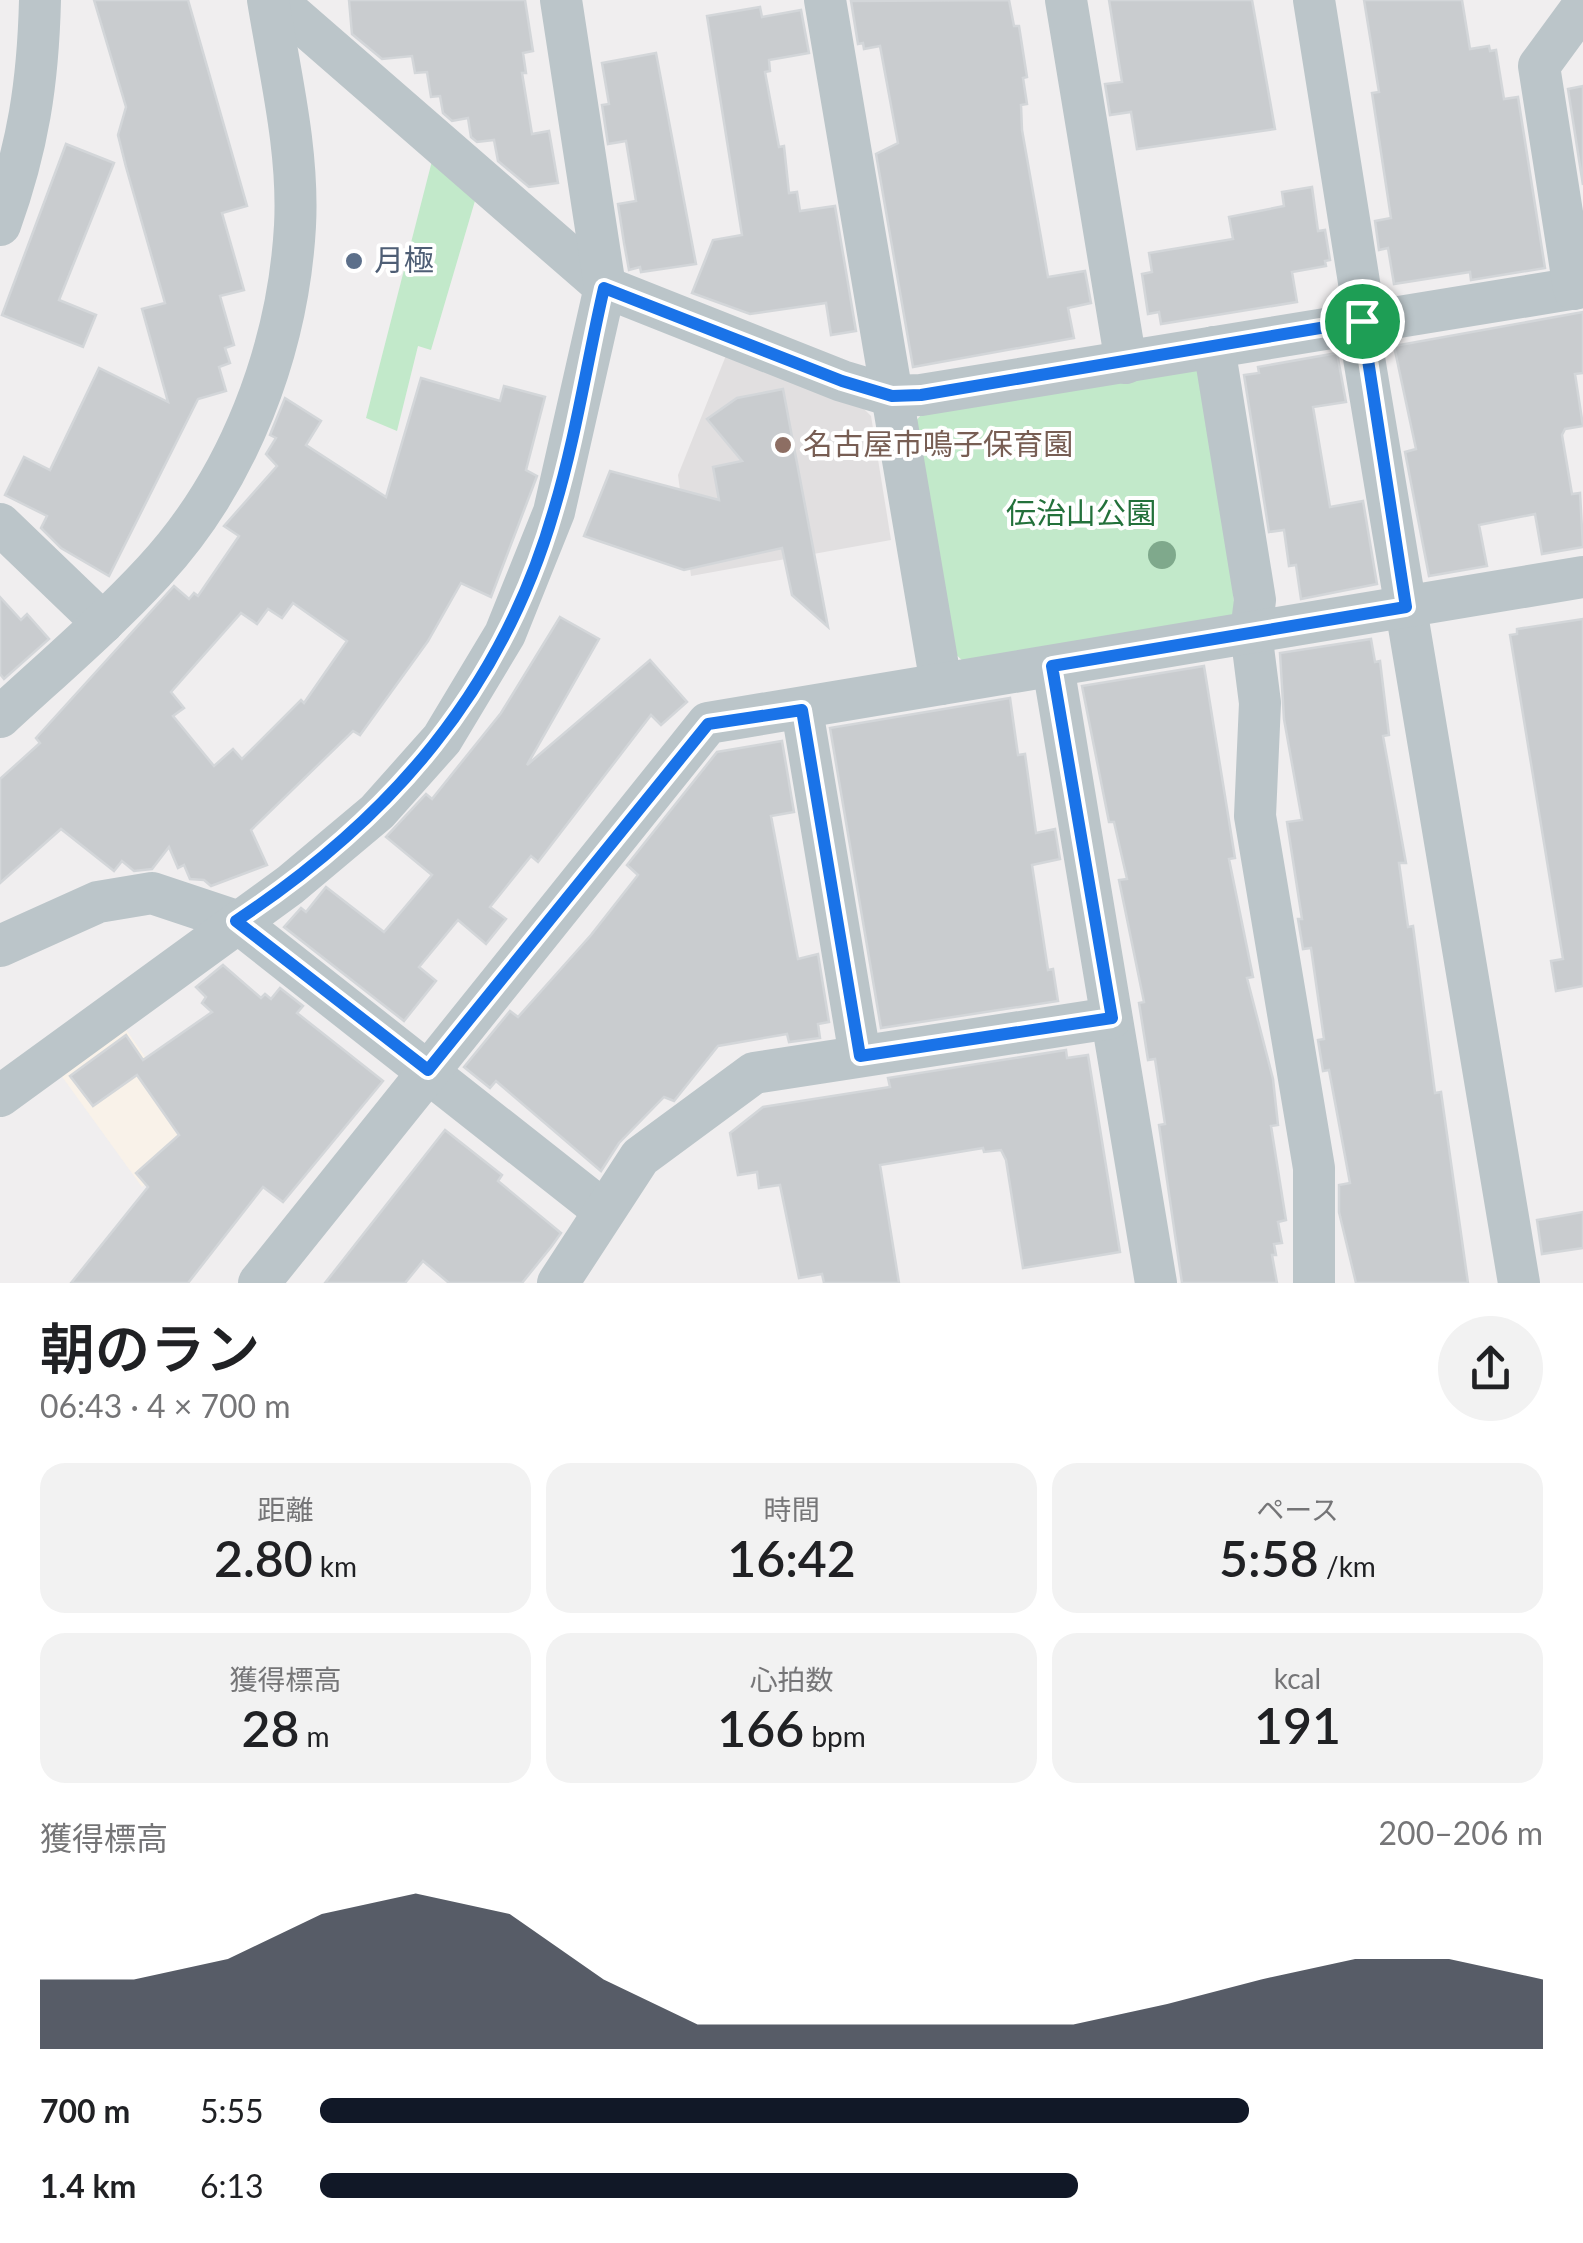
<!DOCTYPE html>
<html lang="ja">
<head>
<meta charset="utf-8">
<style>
  body { margin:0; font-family:Lato,"Noto Sans JP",sans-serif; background:#f2f2f2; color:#202124; height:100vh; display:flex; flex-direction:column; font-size:38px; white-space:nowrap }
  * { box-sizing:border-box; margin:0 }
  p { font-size:32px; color:#757577 }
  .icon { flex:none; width:55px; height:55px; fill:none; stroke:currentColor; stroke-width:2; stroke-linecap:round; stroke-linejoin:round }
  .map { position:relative; height:1283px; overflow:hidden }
  .drawer { display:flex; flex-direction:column; background:#fff; flex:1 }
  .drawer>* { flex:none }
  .pin { position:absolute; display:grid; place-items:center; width:85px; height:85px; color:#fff; margin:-42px; border:5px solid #fff; border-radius:50%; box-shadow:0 2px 10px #0007 }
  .round { display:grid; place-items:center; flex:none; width:105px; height:105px; border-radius:52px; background:#f2f2f2 }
  .headline { display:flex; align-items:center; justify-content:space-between; height:170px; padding:0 40px }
  h1 { font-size:55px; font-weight:600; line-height:75px }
  .figures { display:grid; grid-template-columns:repeat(3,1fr); gap:15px; height:170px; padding:10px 40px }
  .figures div { display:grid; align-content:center; border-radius:25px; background:#f2f2f2; text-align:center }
  .figures b { font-size:50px; font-weight:600 }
  .figures small { font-size:28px; font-weight:400 }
  .figures p { font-size:28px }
  .chart { height:280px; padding:20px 40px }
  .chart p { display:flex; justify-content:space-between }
  .chart svg { width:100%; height:180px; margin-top:10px; fill:#111827; opacity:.7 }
  ul { padding:0 40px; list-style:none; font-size:32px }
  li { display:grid; grid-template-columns:160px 120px 1fr; align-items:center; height:75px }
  li i { height:25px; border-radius:12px; background:#111827 }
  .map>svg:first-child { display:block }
</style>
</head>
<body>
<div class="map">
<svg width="1583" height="1283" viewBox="0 0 1583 1283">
  <rect width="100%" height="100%" fill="#f0eeef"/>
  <path fill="#f9f2e9" d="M122 1024 201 1136 142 1187 58 1071Z"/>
  <path fill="#e1dfe0" d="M727 353 859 404 871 416 891 540 691 576 678 475Z"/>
  <g fill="#c2e9ca">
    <path d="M433 157 477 194 431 350 418 346 397 431 366 418Z"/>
    <path d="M1192 365 1209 375 1236 620 965 663 951 650 915 422 926 409Z"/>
  </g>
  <g fill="#c9cccf" stroke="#d3d6d9" stroke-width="2.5" fill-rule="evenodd">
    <path d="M94 0H188L247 206 222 213 244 290 220 296 234 345 225 348 230 363 219 367 226 391 198 399 109 576 61 548 41 528 47 516 5 495 24 457 50 470 99 368 168 402 142 309 165 303 126 167 118 135 126 107Z"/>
    <path d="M349 0H525L533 51 523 53 526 73H522L532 134 549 131 558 183 529 187 498 161 494 140 477 142 471 137 468 118 452 121 443 113 440 96 431 97 427 72 415 73 412 56 382 59 352 34Z"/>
    <path d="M1009 0 1014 26H1019L1027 77 1023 78 1027 104 1021 105 1022 130 1048 277 1085 271 1091 303 1068 308 1074 338 913 367 876 154 898 143 880 46 864 49 863 43 858 44 851 1Z"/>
    <path d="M1109 0H1252L1275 129 1137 149 1131 112 1110 115 1105 84 1122 82Z"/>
    <path d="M1364 0H1462L1470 49 1489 46 1490 51 1496 50 1504 99 1518 97 1545 268 1471 280 1470 272 1394 284 1388 248 1379 250 1375 221 1391 218 1372 93 1379 92Z"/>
    <path d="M760 7 762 17 801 10 809 53 769 60 770 71 765 72 779 147 784 146 789 193 797 192 800 211 835 206 856 331 831 335 826 303 750 314 692 293 713 240 742 235 707 16Z"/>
    <path d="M656 53 696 264 641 272 640 267 629 270 624 243 618 204 636 201 626 141 608 144 602 105 609 104 602 63Z"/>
    <path d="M1583 86V185L1568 89Z"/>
    <path d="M66 144 114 163 59 300 96 315 83 347 2 315Z"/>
    <path d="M1312 187 1318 231 1325 230 1330 260 1325 261 1326 266 1292 272 1297 302 1161 324 1159 312 1148 314 1142 274 1152 272 1149 253 1233 239 1229 217 1284 206 1282 192Z"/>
    <path d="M1583 312V373L1575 374 1583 426 1565 429 1562 435 1572 494 1580 493 1583 547 1542 554 1535 514 1479 525 1487 566 1429 576 1405 452 1416 449 1394 346Z"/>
    <path d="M1337 353 1346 402 1313 407 1330 507 1363 501 1377 584 1301 599 1296 565 1289 566 1284 530 1269 532 1244 375 1259 373 1258 367Z"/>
    <path d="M421 378 500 401 504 386 545 397 526 470 537 476 491 597 461 583 428 641 360 735 353 731 251 830 267 865 211 886 204 880 190 879 184 865 178 868 169 847 152 869 134 871 122 861 114 871 61 829 0 883V779L40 743 36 738 174 586 189 599 194 593 198 596 239 536 224 526 277 466 266 454 276 438 270 435 285 398 321 421 306 445 386 497ZM293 603 347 641 304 703 301 700 242 759 233 749 214 766 173 716 184 708 171 692 241 613 257 624 268 609 282 618Z"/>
    <path d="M783 389 828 627 792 595 782 548 684 570 584 536 610 471 719 500 713 467 742 461 707 419 737 398Z"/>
    <path d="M0 597 21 620 27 614 49 639 4 679 0 674Z"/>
    <path d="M560 617 599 639 527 765 650 660 687 702 661 725 651 715 538 862 531 856 490 907 506 919 486 944 458 920 419 967 436 981 404 1021 284 927 301 908 306 912 326 887 384 932 432 875 386 837 426 794 432 799 501 713Z"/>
    <path d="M1583 619V986L1556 991 1551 961 1563 959 1510 635 1517 634V629Z"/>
    <path d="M1371 639 1375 662 1380 661 1389 735 1383 736 1406 863H1399L1408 927 1413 926 1435 1093 1441 1092 1468 1283H1356L1339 1212V1185L1350 1183 1329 1070 1323 1071 1318 1040 1324 1039 1311 948 1303 949 1298 919H1302L1287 822 1302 820 1284 719 1280 653Z"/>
    <path d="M1204 666 1235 858 1229 859 1253 977 1247 978 1273 1079 1278 1125 1271 1126 1286 1220 1278 1222 1282 1243 1274 1244 1276 1255H1272L1277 1283H1182L1159 1125 1165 1124 1155 1059 1148 1060 1139 1003 1144 1002 1119 880 1127 879 1114 822H1109L1082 686Z"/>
    <path d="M1010 698 1018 755 1025 754 1036 833 1055 829 1060 859 1032 865 1048 970 1053 969 1058 1001 881 1028 830 728Z"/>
    <path d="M782 741 794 812 771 816 798 959 818 954 829 1022 818 1024 820 1038 789 1042 787 1034 718 1046 674 1101 664 1097 619 1143 601 1171 496 1081 490 1088 464 1067 510 1011 518 1017 591 935 638 875 627 865 717 752Z"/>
    <path d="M223 965 261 998 265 994 271 999 280 988 303 1006 297 1013 383 1081 283 1202 263 1187 188 1283H71L148 1187 136 1173 179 1135 137 1075 93 1106 70 1076 126 1035 143 1060 212 1012 202 1003 206 997 196 987Z"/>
    <path d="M1066 1050 1067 1058 1088 1055 1120 1252 1023 1268 1006 1160 1001 1150 984 1152 983 1148 880 1165 899 1283H824L822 1274 799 1278 780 1185 759 1188 757 1172 738 1175 730 1133 763 1107 890 1087 888 1078Z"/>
    <path d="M445 1130 502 1175 498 1181 561 1233 551 1247 522 1283H449L423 1261 405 1283H325Z"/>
    <path d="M1583 1212V1248L1542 1254 1537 1220Z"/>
  </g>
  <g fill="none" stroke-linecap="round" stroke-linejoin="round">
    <g stroke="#bbc5c9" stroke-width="42">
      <path d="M275 0 605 287 842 381 892 396 921 395 1583 287"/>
      <path d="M825 0 941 684"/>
      <path d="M1066 0 1126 363"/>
      <path d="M1314 0 1362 301 1363 352 1519 1283"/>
      <path d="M0 225C28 147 38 83 40 0"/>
      <path d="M1574 289 1539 66 1583 6"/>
      <path d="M1214 347 1255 600 1251 632 1260 703 1255 816 1314 1168V1283"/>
      <path d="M0 524 103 623"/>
      <path d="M1053 666 1156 1283"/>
      <path d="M802 710 860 1056"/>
      <path d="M0 717C52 669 106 623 154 571 239 479 288 350 295 226 299 151 280 74 268 0"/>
      <path d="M0 946 98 902 152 893 236 921 604 1211"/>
      <path d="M0 1096 290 885 377 812 442 739 505 634 554 512 605 287 561 0"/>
      <path d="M259 1283 708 723 1583 577"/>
      <path d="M558 1283 640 1157 754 1073 1111 1018"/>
    </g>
  </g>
  <circle fill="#7fa98c" cx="1162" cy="555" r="14"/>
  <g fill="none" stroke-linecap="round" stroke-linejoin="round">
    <defs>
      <path id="route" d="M604 288 842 381 892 396 921 395 1362 321 1406 607 1052 666 1112 1018 860 1056 802 710 708 724 428 1070 236 921C390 819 502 691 554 510 576 437 587 361 604 288Z"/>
    </defs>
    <use href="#route" stroke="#fff" stroke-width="20"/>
    <use href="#route" stroke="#1a73e8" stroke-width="12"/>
  </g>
  <circle fill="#5c6f8a" stroke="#fff" stroke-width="4" cx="354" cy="261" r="10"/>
  <circle fill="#8d6e63" stroke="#fff" stroke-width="4" cx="783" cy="445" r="10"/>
  <g text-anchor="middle" stroke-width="8" stroke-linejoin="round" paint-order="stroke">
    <g font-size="30" fill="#4e5e75" stroke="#fff" text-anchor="start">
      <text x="374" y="271">月極</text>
    </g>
    <g font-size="30" fill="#785e54" stroke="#fff" text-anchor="start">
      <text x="803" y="455">名古屋市鳴子保育園</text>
    </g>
    <g font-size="30" fill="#23713b" stroke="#fff">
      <text x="1081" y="524">伝治山公園</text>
    </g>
  </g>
</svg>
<div class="pin" style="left:1362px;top:321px;background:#1e9e55"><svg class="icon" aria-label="arrive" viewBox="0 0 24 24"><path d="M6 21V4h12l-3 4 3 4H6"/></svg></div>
</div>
<section class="drawer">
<div class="headline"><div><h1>朝のラン</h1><p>06:43 · 4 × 700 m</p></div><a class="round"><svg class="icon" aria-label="share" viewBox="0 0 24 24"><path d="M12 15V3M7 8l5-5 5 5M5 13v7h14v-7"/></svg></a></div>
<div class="figures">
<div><p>距離</p><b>2.80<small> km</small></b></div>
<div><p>時間</p><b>16:42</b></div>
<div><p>ペース</p><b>5:58<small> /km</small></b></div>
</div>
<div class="figures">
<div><p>獲得標高</p><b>28<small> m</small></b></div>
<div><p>心拍数</p><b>166<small> bpm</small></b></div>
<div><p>kcal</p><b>191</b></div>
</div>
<div class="chart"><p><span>獲得標高</span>200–206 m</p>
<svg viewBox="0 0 160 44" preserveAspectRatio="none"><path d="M0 44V27L10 27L20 22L30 11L40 6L50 11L60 27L70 38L80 38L90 38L100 38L110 38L120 33L130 27L140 22L150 22L160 27V44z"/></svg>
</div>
<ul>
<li><b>700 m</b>5:55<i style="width:76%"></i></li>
<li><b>1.4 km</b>6:13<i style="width:62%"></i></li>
</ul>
</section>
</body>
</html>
